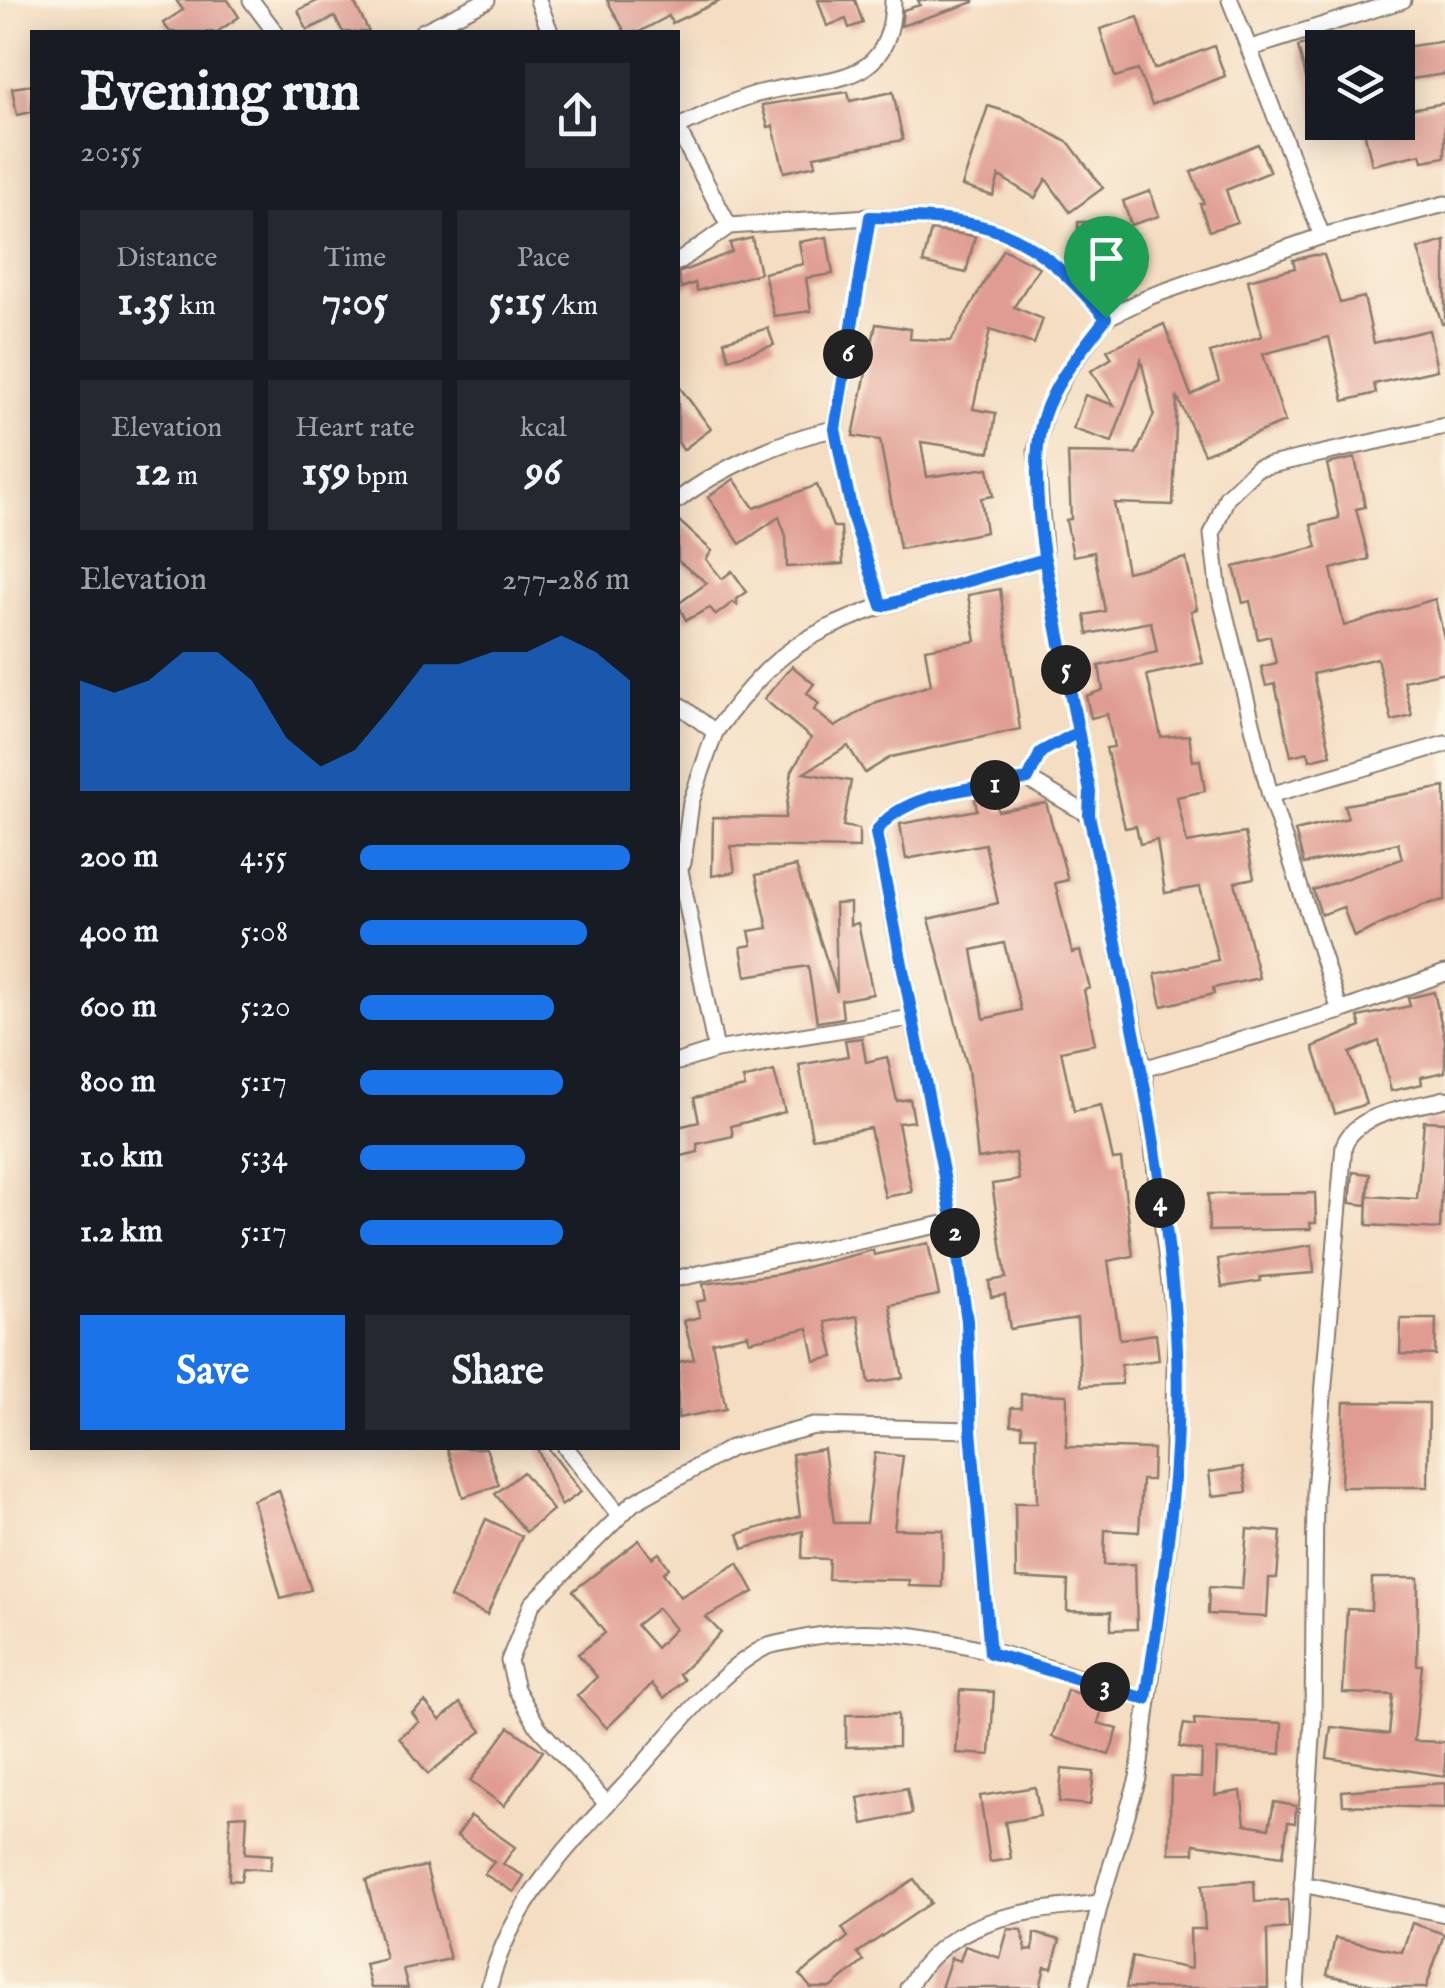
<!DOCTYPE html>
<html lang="en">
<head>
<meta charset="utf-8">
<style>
  body { margin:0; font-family:"IM FELL English",serif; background:#242831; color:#f1f3f6; height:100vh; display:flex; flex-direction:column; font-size:38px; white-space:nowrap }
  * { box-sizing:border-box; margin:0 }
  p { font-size:32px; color:#9ea1a6 }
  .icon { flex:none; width:55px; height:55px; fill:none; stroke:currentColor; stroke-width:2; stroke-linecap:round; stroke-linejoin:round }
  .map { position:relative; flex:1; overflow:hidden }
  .sheet { position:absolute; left:30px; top:30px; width:650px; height:1420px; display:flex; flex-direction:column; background:#171b24; border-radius:0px; box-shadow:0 5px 25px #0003 }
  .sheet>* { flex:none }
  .controls { position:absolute; left:1305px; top:30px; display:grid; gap:20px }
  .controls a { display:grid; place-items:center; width:110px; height:110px; border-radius:0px; background:#171b24; box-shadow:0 5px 25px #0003; font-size:50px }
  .pin { position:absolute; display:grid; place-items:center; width:85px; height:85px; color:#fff; margin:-102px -42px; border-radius:50% 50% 50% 0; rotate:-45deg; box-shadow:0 0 10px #0007 }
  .pin .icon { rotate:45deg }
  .km { position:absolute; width:50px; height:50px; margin:-25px; border-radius:50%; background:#222; color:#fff; font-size:28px; line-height:50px; text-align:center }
  .round { display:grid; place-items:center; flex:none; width:105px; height:105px; border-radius:0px; background:#242831 }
  .head { display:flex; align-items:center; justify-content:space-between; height:170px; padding:0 50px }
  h1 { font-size:55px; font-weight:800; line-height:75px }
  .figures { display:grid; grid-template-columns:repeat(3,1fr); gap:15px; height:170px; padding:10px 50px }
  .figures div { display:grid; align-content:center; border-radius:0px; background:#242831; text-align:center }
  .figures b { font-size:42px; font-weight:800 }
  .figures small { font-size:28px; font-weight:400 }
  .figures p { font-size:28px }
  .chart { height:280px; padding:20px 50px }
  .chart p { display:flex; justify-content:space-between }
  .chart svg { width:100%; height:180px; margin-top:10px; fill:#1a73e8; opacity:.7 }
  .button { display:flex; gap:20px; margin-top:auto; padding:20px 50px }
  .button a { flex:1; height:115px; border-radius:0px; background:#1a73e8; color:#fff; font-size:40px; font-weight:800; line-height:115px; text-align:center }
  .button a+a { background:#242831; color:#f1f3f6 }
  ul { padding:0 50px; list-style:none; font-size:32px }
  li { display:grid; grid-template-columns:160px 120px 1fr; align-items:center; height:75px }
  li i { height:25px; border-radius:12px; background:#1a73e8 }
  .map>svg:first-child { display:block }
</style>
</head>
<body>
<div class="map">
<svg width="1445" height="1988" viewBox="0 0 1445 1988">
  <rect width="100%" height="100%" fill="#fcf5e5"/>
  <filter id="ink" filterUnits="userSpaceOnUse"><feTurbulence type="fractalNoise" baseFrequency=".01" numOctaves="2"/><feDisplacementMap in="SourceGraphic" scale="20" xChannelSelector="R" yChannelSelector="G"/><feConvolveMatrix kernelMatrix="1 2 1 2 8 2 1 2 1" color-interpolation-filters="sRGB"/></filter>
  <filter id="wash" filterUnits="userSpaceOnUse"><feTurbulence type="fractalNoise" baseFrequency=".0048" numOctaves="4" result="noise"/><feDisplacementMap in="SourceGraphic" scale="40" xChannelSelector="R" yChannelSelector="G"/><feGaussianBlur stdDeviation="2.25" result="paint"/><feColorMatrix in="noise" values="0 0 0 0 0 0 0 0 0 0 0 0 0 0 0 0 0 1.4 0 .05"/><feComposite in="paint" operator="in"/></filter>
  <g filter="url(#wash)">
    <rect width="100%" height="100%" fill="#f4ddc1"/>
    <g id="blocks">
      <g fill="#e09c92" fill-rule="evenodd">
        <path d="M176 0H228L239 17 217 32H170L163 23 183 10Z"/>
        <path d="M319 0H353L369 32H343L335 17 307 30 298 10Z"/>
        <path d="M607 0H722L672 23 669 16 639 32H625Z"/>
        <path d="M818 0H855L863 23 849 28 846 19 827 26Z"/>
        <path d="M918 0H974V2L901 26 903 10 920 5Z"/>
        <path d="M1138 17 1154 69 1214 46 1225 76 1152 105 1138 70 1115 77 1100 29Z"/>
        <path d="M1322 39V120L1317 121 1298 46Z"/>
        <path d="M1445 41V74L1398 81V48Z"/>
        <path d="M32 85V112L17 115 12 88Z"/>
        <path d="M848 92 850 101 893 92 903 140 814 156 816 165 784 172 773 126 768 127 762 105Z"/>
        <path d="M1445 103V157L1423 161 1421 154 1372 165 1362 122H1398V111Z"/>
        <path d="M988 106 1021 116 1070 144 1103 188 1070 212 1046 179 1035 198 999 176 993 196 962 186Z"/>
        <path d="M1258 144 1270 172 1226 190 1237 222 1209 231 1200 204 1204 203 1191 172Z"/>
        <path d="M1150 191 1159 216 1131 225 1123 201Z"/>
        <path d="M1078 222H1119L1139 258 1079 260Z"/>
        <path d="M931 230 975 236 966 273 923 263Z"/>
        <path d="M827 237 833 274 806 278 811 311 774 316 764 273 803 264 799 242Z"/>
        <path d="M752 238 760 273 697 291 695 283 681 288 678 273 732 252 730 243Z"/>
        <path d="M1445 241V323L1442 324 1418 249Z"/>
        <path d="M1003 249 1039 267 1014 307 1043 319 1034 344 990 330 973 409 996 413 990 452 921 442 927 477 988 468 993 496 981 498 986 532 900 549 880 440 853 436 876 324 911 329 910 339 951 341Z"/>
        <path d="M1314 255H1324L1340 303 1364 297 1374 343 1429 330 1437 370 1374 384 1376 393 1344 401 1329 337 1263 354 1285 422 1204 454 1177 396 1173 505 1114 503 1127 572 1186 558 1197 609 1191 611 1203 663 1147 675 1161 737 1189 735 1193 761 1200 760 1205 791 1177 797 1187 843 1245 833 1254 878 1235 882 1259 978 1213 988 1214 994 1162 1006 1155 974 1218 960 1200 887 1165 893 1157 840 1140 844 1136 826 1125 828 1106 748 1114 747 1107 714 1091 718 1086 696 1103 690 1099 666 1157 652 1151 622 1088 634 1085 615 1105 611 1094 552 1073 556 1066 520 1071 519 1068 453 1136 454 1154 414 1141 360 1112 442 1073 429 1085 395 1114 405 1091 371 1112 358 1107 350 1164 324 1191 395 1219 381 1210 353 1262 336 1248 280 1295 268 1293 260Z"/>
        <path d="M768 328 774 345 729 359 724 341Z"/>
        <path d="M678 385 711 429 683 450 678 442Z"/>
        <path d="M1355 458 1365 507 1356 509 1369 559 1331 569 1344 626 1435 599 1445 642V672L1404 681 1412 716 1392 721 1377 658 1313 674 1331 755 1310 760 1308 752 1291 756 1275 684 1266 686 1261 667 1276 663 1270 636 1258 639 1250 601 1243 603 1234 567 1317 547 1311 525 1339 518 1327 464Z"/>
        <path d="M734 479 754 508 817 485 833 527H841L843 564 787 567 786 536 779 517 740 544 708 497Z"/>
        <path d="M678 520 712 551 706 559 722 579 732 571 747 592 737 599V605L733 602 716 615 710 608 686 620 678 604 707 583 678 561Z"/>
        <path d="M1000 589 1020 729 891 757 865 773 848 746 804 773 851 781 843 826 859 829V848L731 846 735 872 712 876 713 817 785 818 792 771 811 738 764 699 792 666 814 684 807 693 819 704 814 710 835 727 877 702 931 685 925 649 976 641 968 595Z"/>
        <path d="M1445 787V900L1423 905 1354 937 1343 907 1321 915 1313 890 1402 859 1398 843 1304 864 1295 831 1348 818 1344 805Z"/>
        <path d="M995 796 998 811 1046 803 1068 880 1055 883 1072 953 1080 951 1090 988 1084 990 1095 1044 1061 1051 1074 1111 1101 1105 1113 1160 1121 1159 1133 1256 1108 1261 1120 1339 1156 1334 1159 1360 1121 1365 1122 1384 1081 1386 1077 1318 1010 1329 1005 1295 991 1297 989 1281 1006 1278 992 1184 1019 1180 1015 1153 978 1159 968 1069 929 919 998 903 985 844 906 859 900 824 977 810 975 799ZM1004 943 1021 1010 984 1019 972 950Z"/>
        <path d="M796 866 837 992 835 904 850 903V925L858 923 873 994 841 1000 843 1018 817 1022 808 966 746 976 741 947 752 945 749 931 768 928 756 875Z"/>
        <path d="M1434 992 1445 1040V1072L1421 1077 1422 1084 1391 1091 1379 1041 1350 1053 1366 1104 1335 1114 1313 1047 1361 1027 1358 1017 1410 1006 1408 998Z"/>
        <path d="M862 1038 866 1062 887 1057 897 1101 910 1099 914 1121 898 1123 912 1192 885 1197 870 1128 812 1138 799 1065 848 1056 845 1040Z"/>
        <path d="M774 1071 785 1112 731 1126 733 1136 697 1144 698 1152 678 1157V1127L699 1122 694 1098 745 1087 743 1079Z"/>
        <path d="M1424 1121 1445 1122 1440 1229 1367 1225 1368 1196 1417 1199Z"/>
        <path d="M1353 1172 1370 1174 1367 1205 1350 1203Z"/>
        <path d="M1315 1193 1316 1223H1310L1311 1229 1209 1231 1208 1194Z"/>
        <path d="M928 1243 939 1295 890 1305 903 1378 869 1383 858 1316 826 1322 834 1357 815 1361 808 1328 749 1341 748 1334 712 1342 726 1409 678 1418V1362L694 1359 684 1321 700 1317 696 1302 706 1300 703 1284 779 1274 873 1250 874 1255Z"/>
        <path d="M1312 1245 1314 1273 1260 1277 1261 1281 1222 1287 1218 1259Z"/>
        <path d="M1401 1319H1436L1435 1355 1400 1354Z"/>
        <path d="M1021 1394 1067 1395 1066 1447 1153 1449 1152 1480H1142L1139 1532 1105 1530 1104 1565 1135 1564 1137 1629 1111 1630V1612L1067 1611 1068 1581 1016 1578 1015 1503H1037L1036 1436H1022V1425H1011V1408H1021Z"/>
        <path d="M1344 1402 1429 1403 1428 1487H1341Z"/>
        <path d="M447 1448H486L499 1485 463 1497Z"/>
        <path d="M537 1448H548L581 1492 561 1506Z"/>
        <path d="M824 1449 834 1523H866L875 1453 903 1456 894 1529 943 1530 942 1587 909 1586V1580L828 1579 829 1559 802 1558 803 1531 743 1549 738 1534 800 1516 792 1454Z"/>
        <path d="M1243 1467 1247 1492 1212 1496 1209 1472Z"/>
        <path d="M523 1472 553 1510 526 1532 495 1494Z"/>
        <path d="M279 1490 311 1590 281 1598 253 1500Z"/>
        <path d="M486 1519 522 1536 487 1615 450 1598Z"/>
        <path d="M1247 1529 1281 1532 1277 1578H1269L1267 1617 1208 1614 1209 1587 1242 1589Z"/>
        <path d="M639 1540 652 1558 659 1553 669 1568 663 1573 680 1597 738 1563 754 1592 706 1617 721 1633 679 1674 684 1680 664 1698 652 1684 607 1728 577 1696 597 1677 578 1654 605 1633 573 1591ZM658 1608 675 1629 656 1648 636 1625Z"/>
        <path d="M1372 1578H1418L1417 1665H1422L1414 1741 1445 1742V1776L1327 1758 1331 1727 1389 1734 1393 1695 1343 1693 1347 1609 1371 1610Z"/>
        <path d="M960 1690 994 1692 990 1755 956 1753Z"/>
        <path d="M1067 1690 1104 1702 1098 1723 1118 1729 1109 1755 1052 1737Z"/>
        <path d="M425 1702 440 1720 460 1703 482 1731 428 1774 399 1737 419 1722 412 1713Z"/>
        <path d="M898 1714V1746L846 1747V1715Z"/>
        <path d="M1194 1719 1282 1723 1281 1754 1217 1750 1215 1795 1241 1791 1245 1824 1269 1828 1274 1802 1296 1806 1295 1823 1288 1822 1283 1856 1194 1844V1853H1169L1171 1777 1201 1778 1202 1751 1179 1747 1184 1724 1195 1726Z"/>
        <path d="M509 1727 543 1751 504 1806 470 1781Z"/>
        <path d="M1062 1769 1094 1772 1090 1805 1059 1802Z"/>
        <path d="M1445 1783V1808L1343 1805 1342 1791Z"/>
        <path d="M1035 1787 1040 1816 1005 1822 1011 1859 990 1862 980 1796Z"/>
        <path d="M907 1788 912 1814 863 1824 858 1798Z"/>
        <path d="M247 1815 245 1853 272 1855 270 1870 243 1868 241 1881 229 1880 230 1816Z"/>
        <path d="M471 1816 515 1847 503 1864 524 1876 514 1892 484 1874 494 1862 457 1836Z"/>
        <path d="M426 1866 450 1959 403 1969 408 1988H371L365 1964 386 1959 366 1880Z"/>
        <path d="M914 1879 931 1903 857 1953 864 1961 831 1988H811L800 1975 848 1937 842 1928Z"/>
        <path d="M1254 1881 1255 1902 1288 1900 1289 1928 1267 1930 1268 1988H1126L1132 1957 1191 1969 1190 1929H1205L1202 1885Z"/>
        <path d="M1412 1923 1444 1934 1426 1988H1387L1327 1975 1335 1938 1402 1952Z"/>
        <path d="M1008 1929 1022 1930 1026 1951 1033 1950 1034 1933 1060 1940 1052 1968 1045 1967 1040 1988H941L951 1958 960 1961 965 1946 1000 1958Z"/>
      </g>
    </g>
  </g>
  <g filter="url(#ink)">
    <use href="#blocks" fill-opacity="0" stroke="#887c6e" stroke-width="2.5"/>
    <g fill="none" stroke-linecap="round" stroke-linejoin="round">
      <defs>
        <g id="minor">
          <path d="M251 0 275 32"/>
          <path d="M538 0 550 32"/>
          <path d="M1230 0 1322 236"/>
          <path d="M422 32 487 0"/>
          <path d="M1251 48 1403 0"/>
          <path d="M678 127C701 117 725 104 750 96 818 74 892 96 893 0"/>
          <path d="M678 130 729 226"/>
          <path d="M870 217C991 218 1026 225 1106 318"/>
          <path d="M678 262 729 226 870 217 835 429 853 519 882 606 1045 559 1078 732 1041 752 1028 779"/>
          <path d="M678 500C718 469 786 438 835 429"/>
          <path d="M1045 559 1036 451 1045 412 1067 371 1106 318 1151 296 1322 236 1445 204"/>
          <path d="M678 704 715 732 691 802 683 863 678 860"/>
          <path d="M715 732C771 658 794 638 882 606"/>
          <path d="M1078 732 1090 792 1089 815"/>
          <path d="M1270 795 1445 744"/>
          <path d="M678 860 716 1050"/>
          <path d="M1340 1011 1270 795 1218 586 1212 534 1227 497 1257 468 1445 426"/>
          <path d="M678 1062 716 1050 911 1018"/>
          <path d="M1143 1069 1340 1011 1445 973"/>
          <path d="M678 1278 953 1222"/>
          <path d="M566 1448 620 1516"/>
          <path d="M990 1653 971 1430 967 1321 953 1222 876 833C898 792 984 787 1028 779L1089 815 1143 1069 1176 1331 1171 1522 1138 1778 1100 1903 1080 1988"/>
          <path d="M607 1804 538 1727 516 1689 509 1661 532 1604 633 1503 731 1448 814 1426 971 1430"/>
          <path d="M1302 1884 1445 1914"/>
          <path d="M489 1988C508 1908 567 1847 622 1788 662 1746 712 1676 762 1649 770 1644 782 1643 791 1641 910 1611 1034 1666 1146 1699"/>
          <path d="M908 1988C949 1915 1024 1912 1100 1903"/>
          <path d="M1296 1988 1313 1722 1315 1491 1344 1145C1358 1111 1412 1108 1445 1099"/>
        </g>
      </defs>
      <use href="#minor" stroke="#887c6e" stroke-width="19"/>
      <use href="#minor" stroke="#fff" stroke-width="15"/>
    </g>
  </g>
  <g fill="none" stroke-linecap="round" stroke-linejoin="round" filter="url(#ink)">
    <defs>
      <path id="route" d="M1106 318C1084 348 1056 379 1044 415 1020 489 1063 652 1078 732L1041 752 1028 779C984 787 898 792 876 833L953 1222 967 1321 971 1430 990 1653 1146 1699C1164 1578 1184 1453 1176 1330 1164 1156 1125 985 1089 815L1090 792 1045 559 882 606 853 518 835 429 870 217C991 218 1026 225 1106 318"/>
    </defs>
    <use href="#route" stroke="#fff" stroke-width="20"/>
    <use href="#route" stroke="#1a73e8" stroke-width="12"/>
  </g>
</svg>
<div class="controls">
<a><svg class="icon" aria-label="layers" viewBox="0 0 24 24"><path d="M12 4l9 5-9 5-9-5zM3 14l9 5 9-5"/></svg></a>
</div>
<div class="pin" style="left:1106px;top:318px;background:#1e9e55"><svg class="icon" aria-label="arrive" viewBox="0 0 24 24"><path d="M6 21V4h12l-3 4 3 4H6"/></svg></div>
<b class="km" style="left:995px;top:785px">1</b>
<b class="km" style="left:955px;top:1233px">2</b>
<b class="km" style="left:1105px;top:1687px">3</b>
<b class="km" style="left:1160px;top:1203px">4</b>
<b class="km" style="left:1066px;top:670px">5</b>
<b class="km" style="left:848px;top:354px">6</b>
<section class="sheet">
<div class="head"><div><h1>Evening run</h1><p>20:55</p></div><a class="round"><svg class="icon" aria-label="share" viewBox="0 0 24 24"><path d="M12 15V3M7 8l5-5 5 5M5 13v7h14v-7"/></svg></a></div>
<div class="figures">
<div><p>Distance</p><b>1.35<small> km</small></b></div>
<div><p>Time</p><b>7:05</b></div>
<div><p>Pace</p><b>5:15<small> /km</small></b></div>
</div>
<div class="figures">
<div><p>Elevation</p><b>12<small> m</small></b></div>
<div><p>Heart rate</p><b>159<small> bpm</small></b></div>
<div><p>kcal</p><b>96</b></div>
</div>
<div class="chart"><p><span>Elevation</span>277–286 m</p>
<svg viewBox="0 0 160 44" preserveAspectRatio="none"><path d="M0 44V17L10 20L20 17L30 10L40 10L50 17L60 31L70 38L80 34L90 24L100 13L110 13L120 10L130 10L140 6L150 10L160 17V44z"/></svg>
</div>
<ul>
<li><b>200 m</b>4:55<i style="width:100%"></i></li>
<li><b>400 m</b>5:08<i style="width:84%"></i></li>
<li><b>600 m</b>5:20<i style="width:72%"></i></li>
<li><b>800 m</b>5:17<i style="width:75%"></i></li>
<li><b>1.0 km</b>5:34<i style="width:61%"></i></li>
<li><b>1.2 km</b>5:17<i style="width:75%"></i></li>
</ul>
<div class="button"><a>Save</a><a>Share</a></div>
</section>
</div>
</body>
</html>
